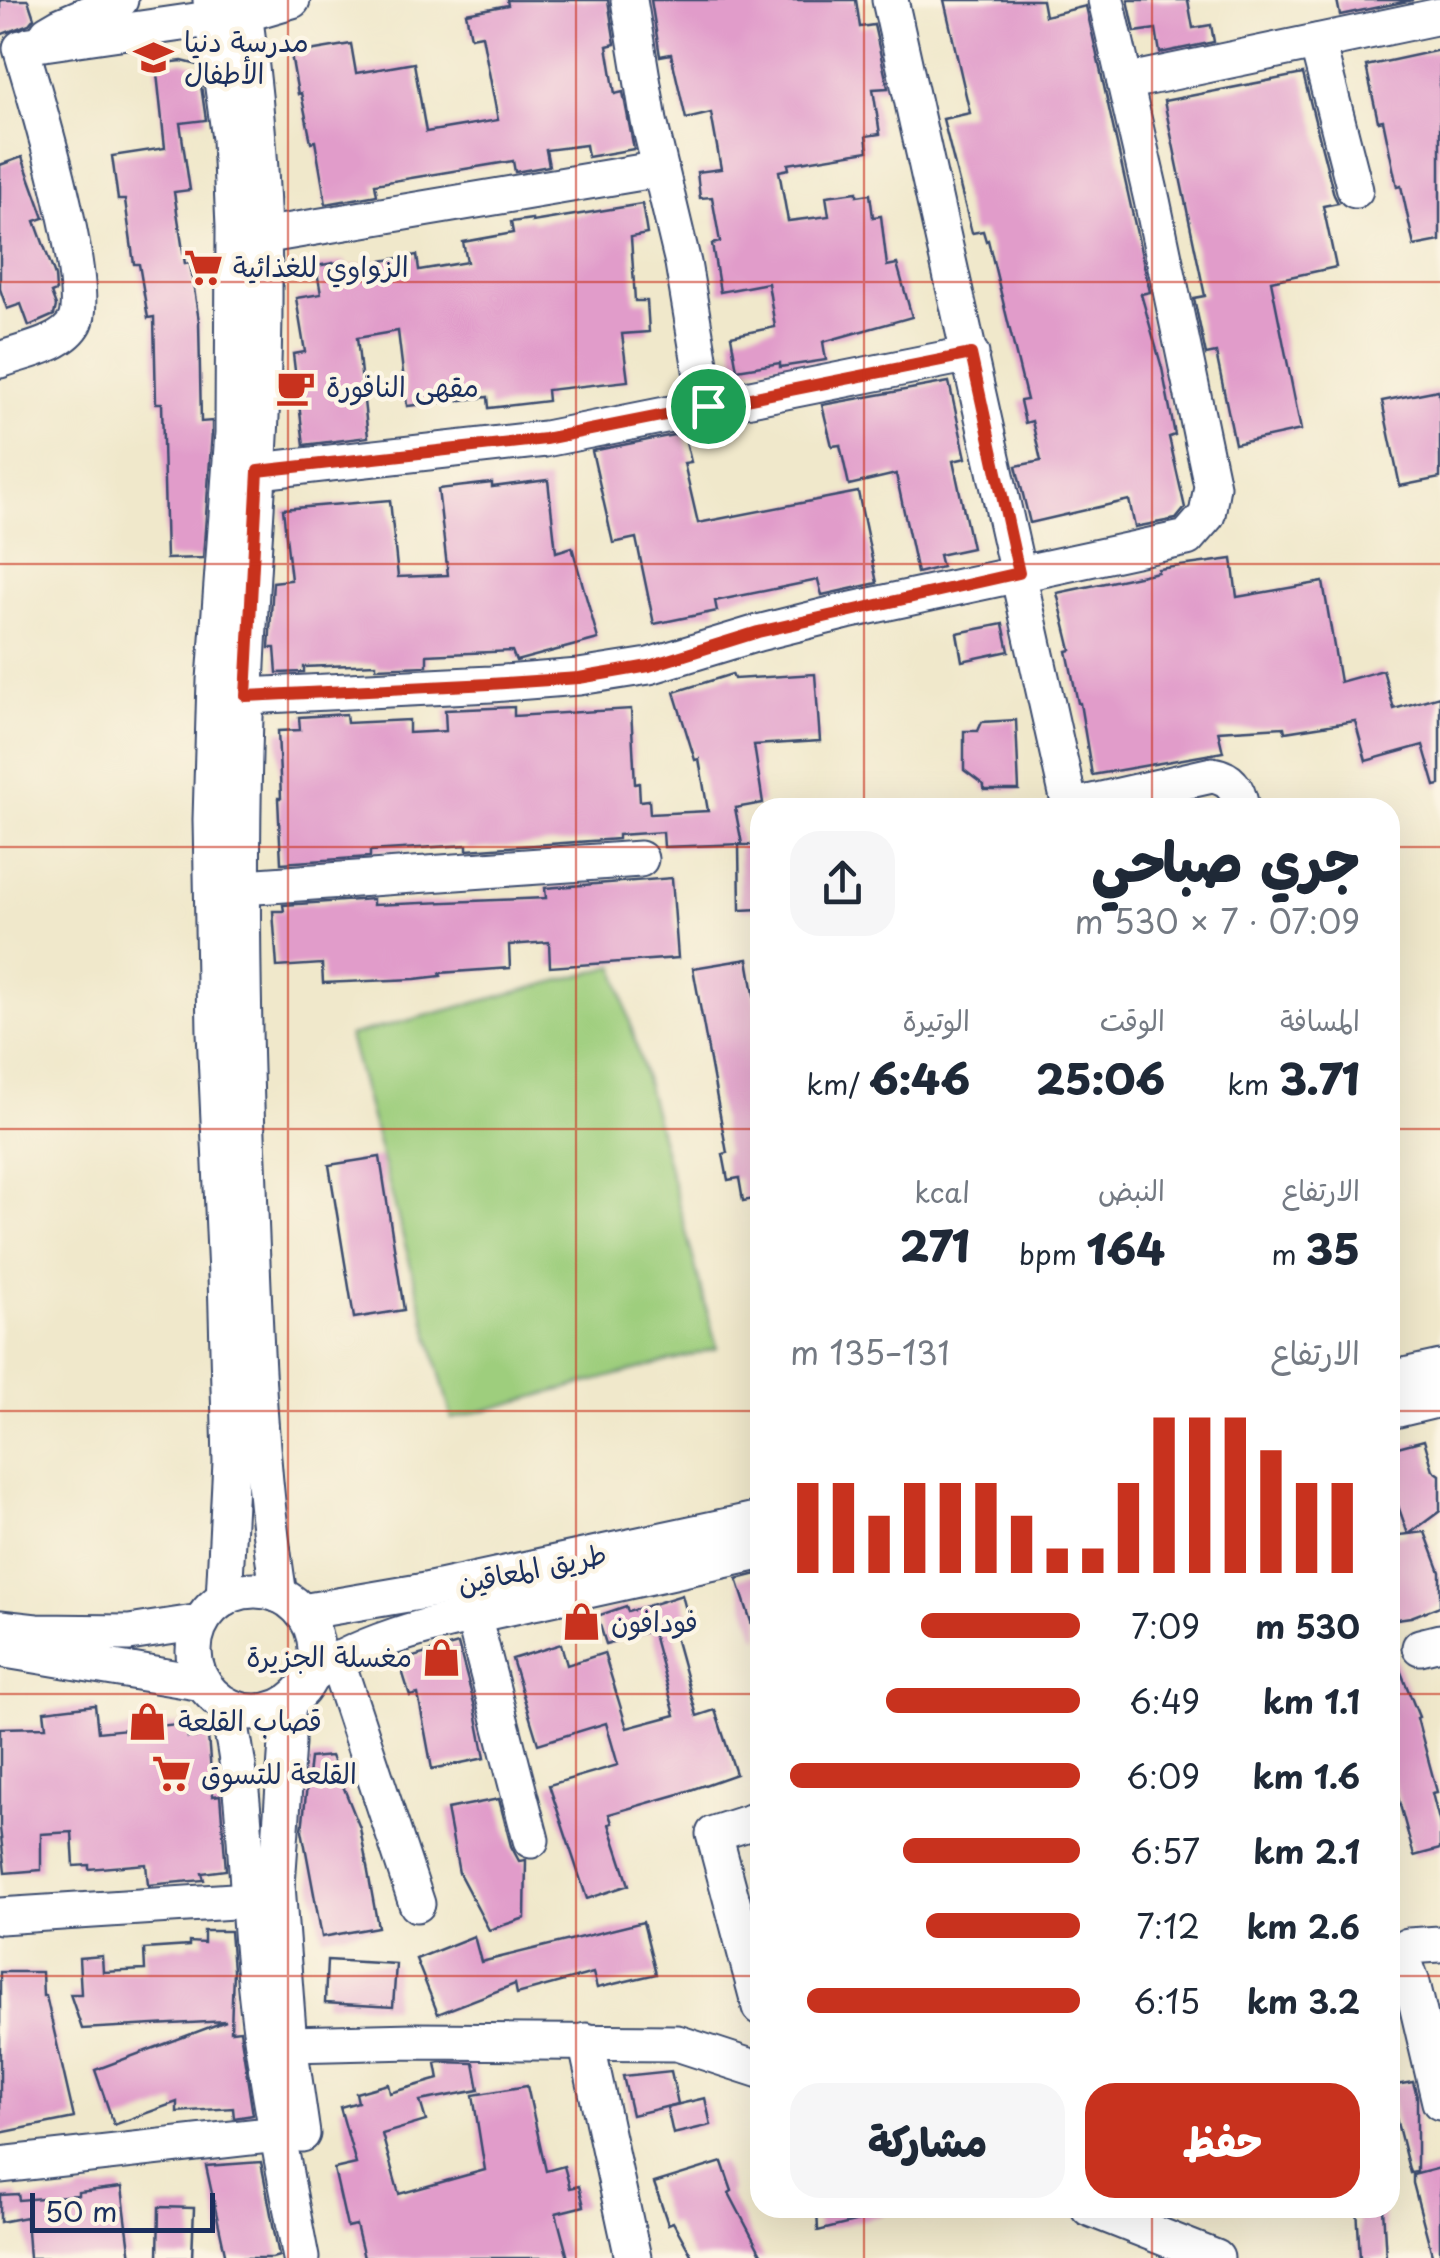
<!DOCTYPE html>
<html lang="ar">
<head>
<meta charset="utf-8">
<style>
  body { margin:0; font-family:"Playpen Sans","Playpen Sans Arabic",sans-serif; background:#f6f6f7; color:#1f2937; direction:rtl; height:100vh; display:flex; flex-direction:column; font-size:38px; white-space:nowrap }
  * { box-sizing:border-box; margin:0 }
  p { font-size:32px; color:#747a83 }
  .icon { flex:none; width:55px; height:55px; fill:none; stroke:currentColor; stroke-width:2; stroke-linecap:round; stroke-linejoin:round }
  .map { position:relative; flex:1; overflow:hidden; direction:ltr }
  .details { position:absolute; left:750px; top:798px; width:650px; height:1420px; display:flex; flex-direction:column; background:#fff; border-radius:30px; box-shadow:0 10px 40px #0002; direction:rtl }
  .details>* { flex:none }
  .scale { position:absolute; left:30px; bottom:25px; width:185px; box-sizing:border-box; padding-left:10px; border:5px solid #1b2f5e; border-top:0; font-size:28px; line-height:35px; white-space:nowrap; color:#1b2f5e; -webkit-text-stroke:8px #fcf5e5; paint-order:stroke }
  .pin { position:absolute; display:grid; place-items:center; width:85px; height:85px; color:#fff; margin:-42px; border:5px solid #fff; border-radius:50%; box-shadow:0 2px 10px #0007 }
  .round { display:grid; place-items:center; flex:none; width:105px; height:105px; border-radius:30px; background:#f6f6f7 }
  .overview { display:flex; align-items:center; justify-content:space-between; height:170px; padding:0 40px }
  h1 { font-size:55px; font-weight:800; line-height:75px }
  .figures { display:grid; grid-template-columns:repeat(3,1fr); gap:15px; height:170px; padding:10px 40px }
  .figures div { display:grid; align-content:center }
  .figures b { font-size:42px; font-weight:800 }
  .figures small { font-size:28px; font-weight:400 }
  .figures p { font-size:28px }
  .chart { height:280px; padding:20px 40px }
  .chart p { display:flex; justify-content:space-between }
  .chart svg { width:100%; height:180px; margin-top:10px; stroke:#c8321e; stroke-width:6 }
  .action { display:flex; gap:20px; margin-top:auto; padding:20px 40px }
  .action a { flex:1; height:115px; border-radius:30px; background:#c8321e; color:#fff; font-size:40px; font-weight:800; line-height:115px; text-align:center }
  .action a+a { background:#f6f6f7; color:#1f2937 }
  ul { padding:0 40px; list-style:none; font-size:32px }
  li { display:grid; grid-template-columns:160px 120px 1fr; align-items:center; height:75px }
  li i { height:25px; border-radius:12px; background:#c8321e }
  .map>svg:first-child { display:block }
</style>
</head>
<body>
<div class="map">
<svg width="1440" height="2258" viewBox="0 0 1440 2258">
  <rect width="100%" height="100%" fill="#fcf5e5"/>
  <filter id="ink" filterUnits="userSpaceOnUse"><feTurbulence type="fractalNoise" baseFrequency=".01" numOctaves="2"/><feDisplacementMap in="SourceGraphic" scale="20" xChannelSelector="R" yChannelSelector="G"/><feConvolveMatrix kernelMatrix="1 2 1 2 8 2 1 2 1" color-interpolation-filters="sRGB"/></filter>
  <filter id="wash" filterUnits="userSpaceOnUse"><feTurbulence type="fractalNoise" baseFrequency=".0048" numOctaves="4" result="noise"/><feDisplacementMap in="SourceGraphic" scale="40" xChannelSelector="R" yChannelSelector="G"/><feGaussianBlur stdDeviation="2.25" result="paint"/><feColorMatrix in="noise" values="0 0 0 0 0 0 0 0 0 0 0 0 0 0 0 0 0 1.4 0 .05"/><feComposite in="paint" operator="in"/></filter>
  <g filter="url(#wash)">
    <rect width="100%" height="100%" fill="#f0e8cb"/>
    <path fill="#9ece7d" stroke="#5c7e6e" stroke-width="2.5" d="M615 966 717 1348 452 1419 349 1036Z"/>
    <g id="blocks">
      <g fill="#e19cca">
        <path d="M0 0H28L34 18 29 24 0 35Z"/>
        <path d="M507 0H608L615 44 607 46 615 94 623 92 634 149 588 157 586 145 546 150 549 166 515 172 513 161 375 184 377 195 326 204 315 141 311 142 301 93 298 94 291 54 351 44 356 73 414 63 426 132 498 120 482 35 471 37 466 13 508 5Z"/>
        <path d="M651 0H856L860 27 874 25 888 88 873 89 880 134 866 136 868 151 788 164 789 169 779 171 788 221 829 216 826 196 857 192V196L870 194 873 217 881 216 887 266 897 264 912 317 823 342 826 360 780 367V363L737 370 731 336 775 327 768 283 720 292 712 244 720 242 712 197 700 198 697 172 721 169 711 113 686 119 671 54 660 56Z"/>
        <path d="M944 0H1042L1045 16 1086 6 1150 292 1141 294 1162 368 1175 435 1169 437 1185 508 1176 519 1135 527 1129 500 1030 523 1016 466 1041 461 1032 421 1025 423 1020 401 1027 400 988 240 986 241 983 231 972 233 943 119 970 113Z"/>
        <path d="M1128 0H1188L1193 28 1211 25 1214 42 1160 53 1156 29 1135 32Z"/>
        <path d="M1337 0H1413L1340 15Z"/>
        <path d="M1440 50V241L1414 246 1401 186 1397 187 1383 120 1378 121 1366 66Z"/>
        <path d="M182 61 198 65 206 120 180 123 190 190 174 192 185 264 190 263 199 321 201 422 212 421V432L203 558 166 559 162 403H156L154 317 148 318 139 264H134L125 200H118L112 156 165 148 156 64Z"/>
        <path d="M1303 74 1334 195 1338 203 1323 206 1336 267 1271 281 1301 430 1235 444 1216 353 1206 355 1194 298 1205 296 1164 101Z"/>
        <path d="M22 157 44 218 35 221 55 276 56 291 51 293 56 306 54 315 29 326 21 304 7 309 0 289V165Z"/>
        <path d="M642 204 647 234 631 237 635 301H647L649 332 622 334 628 381 547 390 548 401 489 408 488 397 407 406 398 331 357 338 368 437 304 445 293 354 305 352 296 298 321 294 316 266 345 261 346 267 417 255 419 270 467 262 463 242 513 233 511 222 532 219V222Z"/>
        <path d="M949 382 966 458 953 461 972 548 939 555 942 567 917 573 896 474 849 485 840 445 832 446 822 405Z"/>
        <path d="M1438 390 1440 400V478L1400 486 1382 401Z"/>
        <path d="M684 433 691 462 684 463 698 523 858 492 877 583 822 595 818 580 715 601 717 611 654 624 636 538 613 543 592 451Z"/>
        <path d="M548 480 556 552 572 547 598 639 516 661 512 651 427 655V666L376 668V664L304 667V672L277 673 275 648H269L273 582 291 580 283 509 390 500 398 577 448 575 438 489 492 483V487Z"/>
        <path d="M1232 559 1237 597 1323 582 1340 682 1383 670 1394 709 1440 696V785L1435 786 1423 745 1366 761 1355 721 1285 732 1284 727 1218 731 1223 752 1092 775 1080 703H1078L1067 651 1071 650 1057 593 1158 572V569Z"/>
        <path d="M1003 624 1009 651 962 661 957 633Z"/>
        <path d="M732 674 734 679 815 674 820 741 754 745 763 803 735 808 742 844 664 847 663 832 618 835V839L467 850V845L370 851V857L281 863 278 798H281L278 731 300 730 299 717 346 714 347 723 409 720V733L446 731 445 710 514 707V716L631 709 635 784 639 783 640 801 649 800 650 814 708 811 699 759 695 760 674 692Z"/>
        <path d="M1016 720 1019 790H984V785L964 770V731H978L982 722Z"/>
        <path d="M739 845H760V909L740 910Z"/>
        <path d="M672 878 678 958 550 967 549 942 509 945 510 968 440 973 441 976 415 979 323 983 322 964 277 967 273 911H284L283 905 373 899V905L546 898 545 888Z"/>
        <path d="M748 959 760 1029V1198L743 1201 739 1178 728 1180 723 1154 727 1153 693 968Z"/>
        <path d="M380 1157 404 1310 354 1318 329 1165Z"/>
        <path d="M1424 1440 1433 1470 1440 1475V1511L1409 1534 1425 1532 1440 1572V1606L1411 1617 1390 1620V1536L1408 1534 1390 1483V1449Z"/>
        <path d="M757 1574 760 1584V1636L756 1637 737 1579Z"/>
        <path d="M682 1595 689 1621 672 1626 697 1716 715 1710 736 1774 679 1794 609 1814 612 1823 609 1824 629 1885 587 1899 549 1785 618 1765 606 1723 538 1744 512 1659 561 1644 567 1665 604 1653 627 1728 675 1715 652 1630 606 1644 597 1616 626 1606 628 1612Z"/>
        <path d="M458 1644 475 1707 485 1758 432 1769 418 1694 410 1696 399 1661Z"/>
        <path d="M1390 1645 1419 1717 1417 1718 1437 1792 1432 1793 1440 1824V1849L1414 1856 1390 1768Z"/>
        <path d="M95 1705 98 1732 187 1723 188 1738 208 1736 213 1796 220 1795 226 1870 202 1873 204 1880 148 1885 146 1864 89 1869V1865L74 1866 72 1832 41 1834V1870L5 1873 0 1828V1728L46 1727 44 1711Z"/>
        <path d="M331 1756 360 1828 378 1927 322 1937 302 1830 310 1758Z"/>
        <path d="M499 1799 511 1846 519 1861 526 1860 525 1918 489 1930 459 1873 447 1809Z"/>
        <path d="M643 1922 656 1974 597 1988 593 1973 517 1994 515 1984 438 2014 416 1959 474 1936 481 1962Z"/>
        <path d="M204 1931H230L233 1970 231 2031 240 2030 253 2115 234 2118 233 2108 177 2112V2102L114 2125 95 2070 226 2021 82 2029 70 1994H81L79 1958 102 1956 103 1972 145 1970 144 1949 189 1946V1942L204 1943Z"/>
        <path d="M327 1960 396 1964 393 2007 325 2003Z"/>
        <path d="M0 1972H42L43 1996H46L74 2118 0 2133Z"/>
        <path d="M441 2062 474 2063 479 2090 420 2101 426 2121 382 2134 399 2194 485 2170 473 2095 527 2086 546 2171 564 2166 570 2188 579 2186 584 2206 556 2213 568 2258H364L356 2225 347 2227 334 2169 356 2164 340 2107 358 2102 356 2093 388 2084 390 2093 439 2079 436 2063Z"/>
        <path d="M671 2071 678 2104 632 2115 623 2076Z"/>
        <path d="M1413 2082 1417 2097V2172L1410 2173 1390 2095V2086Z"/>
        <path d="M705 2098 711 2125 673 2134 667 2107Z"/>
        <path d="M261 2162 279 2256 272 2258H226L206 2166Z"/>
        <path d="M722 2162 732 2191 729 2193 763 2258H693L673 2222 668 2224 654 2183Z"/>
        <path d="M1440 2168V2258H1433L1413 2183V2175Z"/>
        <path d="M122 2187 131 2258H29L26 2217 0 2222V2195L18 2194 19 2200 78 2195V2192Z"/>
        <path d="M159 2207 194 2208 192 2258H158Z"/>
        <path d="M817 2208H882L883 2215 818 2231Z"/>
        <path d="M1357 2208H1383L1386 2258H1360Z"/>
      </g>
    </g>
  </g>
  <g filter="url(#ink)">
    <use href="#blocks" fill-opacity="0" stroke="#3b4b6e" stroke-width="2.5"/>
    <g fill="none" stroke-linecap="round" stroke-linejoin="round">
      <defs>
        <g id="minor">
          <path d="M211 0 230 139 234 227 233 433 215 680 211 820 215 1032 226 1275 231 1462 224 1599"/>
          <path d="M242 0C256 92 263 187 264 280 265 408 253 537 247 665 239 847 242 1029 250 1211 255 1339 259 1468 279 1595"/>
          <path d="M629 0 649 121 683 263 707 405"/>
          <path d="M890 0 1070 807 1212 775C1231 778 1238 789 1241 808"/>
          <path d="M48 33 60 26 120 0"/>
          <path d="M1317 42 1355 190"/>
          <path d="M30 45 244 14 292 0"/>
          <path d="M1125 82 1440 16"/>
          <path d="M262 236 660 169"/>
          <path d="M0 360C23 351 63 345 75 322 93 288 34 91 21 48"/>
          <path d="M259 471 545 439 971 354"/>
          <path d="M246 696 491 684 579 677 649 666 758 633 847 611 1187 538 1207 515 1212 486 1152 200 1106 0"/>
          <path d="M242 887 640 859"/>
          <path d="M1390 1379 1440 1368"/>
          <path d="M1390 1411 1440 1399"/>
          <circle cx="255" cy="1651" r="61"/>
          <path d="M302 1612 425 1591 760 1519"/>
          <path d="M473 1615 531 1840"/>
          <path d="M0 1628 36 1632 129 1633 201 1622"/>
          <path d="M1420 1647 1440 1642"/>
          <path d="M0 1649 203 1683"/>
          <path d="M336 1659 417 1904"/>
          <path d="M312 1675C379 1631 465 1617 543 1600 616 1584 688 1568 760 1552"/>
          <path d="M287 1703V1743L277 1885 289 2044 302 2134"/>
          <path d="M226 1705C247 1787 245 1871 253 1956 261 2057 282 2158 301 2258"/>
          <path d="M760 1819 714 1834 760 2007"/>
          <path d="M0 1916 249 1900"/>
          <path d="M1440 1944 1408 1946 1403 1958 1412 1983 1440 2102"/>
          <path d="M586 2041 633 2258"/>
          <path d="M289 2044 414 2041 677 2043 760 2070"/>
          <path d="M0 2165 278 2134"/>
          <path d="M1089 2208 1216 2258"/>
        </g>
      </defs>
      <use href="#minor" stroke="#3b4b6e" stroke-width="39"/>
      <use href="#minor" stroke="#fff" stroke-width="35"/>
    </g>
  </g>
  <g fill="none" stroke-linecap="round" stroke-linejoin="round" filter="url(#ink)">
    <defs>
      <path id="route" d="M971 354 1019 573 758 632 649 666 579 678 490 684 246 696 258 471 545 439Z"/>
    </defs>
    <use href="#route" stroke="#fff" stroke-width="20"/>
    <use href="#route" stroke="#c8321e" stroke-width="12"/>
  </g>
  <path fill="none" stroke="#c8321e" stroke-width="2.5" stroke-opacity="0.55" d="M288 0V2258M576 0V2258M864 0V808M1152 0V808M0 282H1440M0 564H1440M0 847H760M1390 847H1440M0 1129H760M1390 1129H1440M0 1411H760M1390 1411H1440M0 1694H760M1390 1694H1440M0 1976H760M1390 1976H1440M864 2208V2258M1152 2208V2258"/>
  <defs>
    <symbol id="school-bare" viewBox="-9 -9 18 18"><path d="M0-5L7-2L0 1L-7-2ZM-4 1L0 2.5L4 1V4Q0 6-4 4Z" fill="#c8321e" stroke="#fcf5e5" stroke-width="2.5" paint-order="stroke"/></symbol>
    <symbol id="supermarket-bare" viewBox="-9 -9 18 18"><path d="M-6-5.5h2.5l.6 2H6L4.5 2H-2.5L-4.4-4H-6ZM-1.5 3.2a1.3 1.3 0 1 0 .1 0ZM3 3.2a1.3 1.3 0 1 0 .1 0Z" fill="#c8321e" stroke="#fcf5e5" stroke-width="2.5" paint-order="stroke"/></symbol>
    <symbol id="cafe-bare" viewBox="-9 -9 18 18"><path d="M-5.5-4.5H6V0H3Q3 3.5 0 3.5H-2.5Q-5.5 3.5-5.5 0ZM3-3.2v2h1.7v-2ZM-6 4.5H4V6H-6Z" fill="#c8321e" stroke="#fcf5e5" stroke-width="2.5" paint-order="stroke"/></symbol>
    <symbol id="shop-bare" viewBox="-9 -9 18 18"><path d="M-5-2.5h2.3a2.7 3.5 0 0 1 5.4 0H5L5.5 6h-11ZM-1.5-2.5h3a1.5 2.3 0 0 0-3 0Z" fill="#c8321e" stroke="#fcf5e5" stroke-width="2.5" paint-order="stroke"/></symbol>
  </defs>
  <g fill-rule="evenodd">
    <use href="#school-bare" x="126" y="30" width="55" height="55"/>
    <use href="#supermarket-bare" x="176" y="240" width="55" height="55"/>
    <use href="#cafe-bare" x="268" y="360" width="55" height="55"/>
    <use href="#shop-bare" x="554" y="1594" width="55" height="55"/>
    <use href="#shop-bare" x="414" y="1630" width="55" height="55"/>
    <use href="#shop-bare" x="120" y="1694" width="55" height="55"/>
    <use href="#supermarket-bare" x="144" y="1746" width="55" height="55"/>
  </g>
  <g text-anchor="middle" stroke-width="9" stroke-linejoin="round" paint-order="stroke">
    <g font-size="28" fill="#1b2f5e" stroke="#fcf5e5" text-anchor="start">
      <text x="184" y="52">مدرسة دنيا<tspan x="184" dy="32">الأطفال</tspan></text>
      <text x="233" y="277">الزواوي للغذائية</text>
      <text x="326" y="397">مقهى النافورة</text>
      <text x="611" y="1632">فودافون</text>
      <text x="412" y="1667" text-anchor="end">مغسلة الجزيرة</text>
      <text x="178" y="1731">قصاب القلعة</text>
      <text x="201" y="1784">القلعة للتسوق</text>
    </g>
    <g font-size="28" fill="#1b2f5e" stroke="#fcf5e5">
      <text transform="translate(532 1569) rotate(-12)" y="10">طريق المعاقين</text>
    </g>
  </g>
</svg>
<div class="scale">50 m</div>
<div class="pin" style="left:708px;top:406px;background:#1e9e55"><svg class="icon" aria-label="arrive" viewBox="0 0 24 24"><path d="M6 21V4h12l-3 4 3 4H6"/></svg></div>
<section class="details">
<div class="overview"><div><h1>جري صباحي</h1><p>07:09 · 7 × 530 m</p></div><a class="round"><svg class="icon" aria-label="share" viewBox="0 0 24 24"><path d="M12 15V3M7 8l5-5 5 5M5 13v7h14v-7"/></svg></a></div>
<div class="figures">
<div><p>المسافة</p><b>3.71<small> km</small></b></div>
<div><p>الوقت</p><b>25:06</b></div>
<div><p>الوتيرة</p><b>6:46<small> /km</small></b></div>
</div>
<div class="figures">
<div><p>الارتفاع</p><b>35<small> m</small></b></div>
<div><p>النبض</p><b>164<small> bpm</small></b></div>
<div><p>kcal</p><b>271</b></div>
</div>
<div class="chart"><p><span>الارتفاع</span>131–135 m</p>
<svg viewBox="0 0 160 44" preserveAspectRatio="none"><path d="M5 44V22M15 44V22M25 44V30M35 44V22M45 44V22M55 44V22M65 44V30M75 44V38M85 44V38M95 44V22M105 44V6M115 44V6M125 44V6M135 44V14M145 44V22M155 44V22"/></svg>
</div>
<ul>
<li><b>530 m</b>7:09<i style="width:55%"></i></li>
<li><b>1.1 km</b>6:49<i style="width:67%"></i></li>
<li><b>1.6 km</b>6:09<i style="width:100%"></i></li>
<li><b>2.1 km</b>6:57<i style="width:61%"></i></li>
<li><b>2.6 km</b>7:12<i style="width:53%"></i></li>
<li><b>3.2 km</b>6:15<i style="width:94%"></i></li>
</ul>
<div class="action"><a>حفظ</a><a>مشاركة</a></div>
</section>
</div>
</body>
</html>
